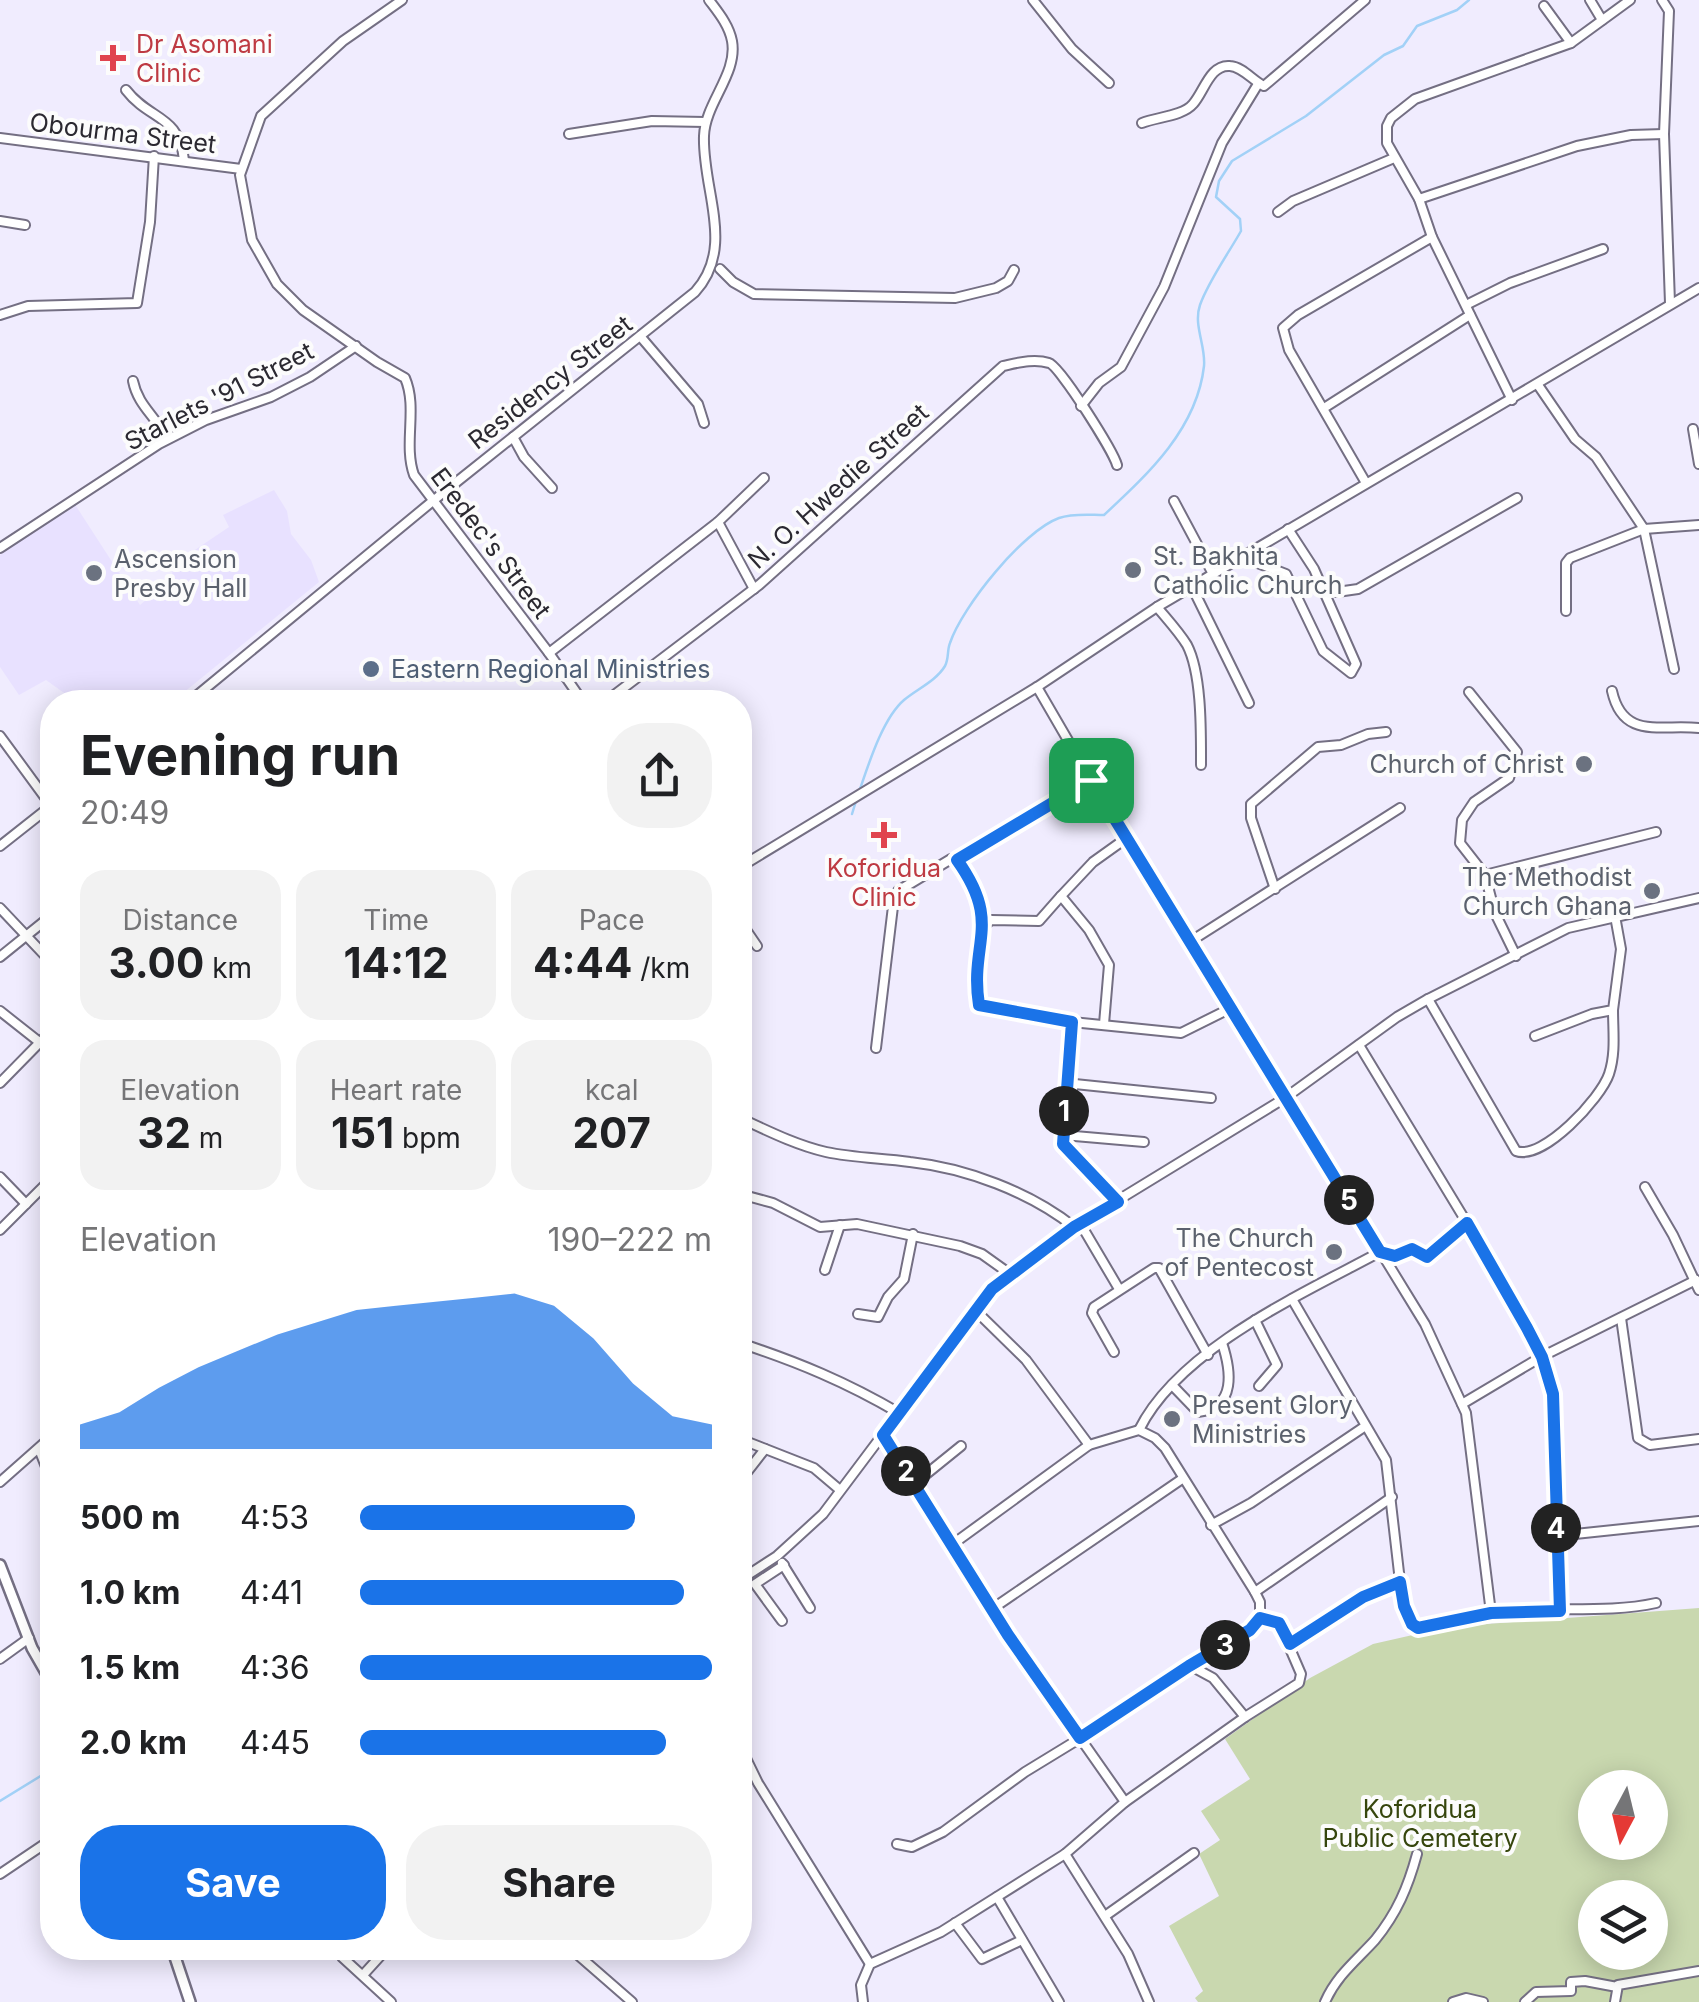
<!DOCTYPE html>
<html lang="en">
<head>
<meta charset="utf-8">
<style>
  body { margin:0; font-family:Inter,sans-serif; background:#f2f2f2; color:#202124; height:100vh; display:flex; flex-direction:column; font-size:38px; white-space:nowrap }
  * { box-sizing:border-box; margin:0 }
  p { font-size:32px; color:#757577 }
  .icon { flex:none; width:55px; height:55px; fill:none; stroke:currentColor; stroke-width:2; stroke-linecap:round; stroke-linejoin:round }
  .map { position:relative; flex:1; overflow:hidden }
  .drawer { position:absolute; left:40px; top:690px; width:712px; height:1270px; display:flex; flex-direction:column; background:#fff; border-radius:40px; box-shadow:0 5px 25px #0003 }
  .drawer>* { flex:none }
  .needle { width:65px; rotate:187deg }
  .controls { position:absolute; left:1578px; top:1770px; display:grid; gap:20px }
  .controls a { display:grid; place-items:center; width:90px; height:90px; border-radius:50%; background:#fff; box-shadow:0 5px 25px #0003; font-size:50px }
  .pin { position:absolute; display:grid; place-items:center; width:85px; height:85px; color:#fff; margin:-42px; border-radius:20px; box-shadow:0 5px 15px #0006 }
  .km { position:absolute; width:50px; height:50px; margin:-25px; border-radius:50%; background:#222; color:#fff; font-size:28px; line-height:50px; text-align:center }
  .round { display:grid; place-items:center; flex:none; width:105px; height:105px; border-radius:40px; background:#f2f2f2 }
  .overview { display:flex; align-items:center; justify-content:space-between; height:170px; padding:0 40px }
  h1 { font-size:55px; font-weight:700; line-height:75px }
  .metrics { display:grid; grid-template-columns:repeat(3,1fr); gap:15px; height:170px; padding:10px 40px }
  .metrics div { display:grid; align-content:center; border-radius:25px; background:#f2f2f2; text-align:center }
  .metrics b { font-size:42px; font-weight:700 }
  .metrics small { font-size:28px; font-weight:400 }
  .metrics p { font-size:28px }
  .chart { height:280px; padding:20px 40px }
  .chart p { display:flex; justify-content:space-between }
  .chart svg { width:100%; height:180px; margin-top:10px; fill:#1a73e8; opacity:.7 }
  .cta { display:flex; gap:20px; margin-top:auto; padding:20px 40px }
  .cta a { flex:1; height:115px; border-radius:40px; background:#1a73e8; color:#fff; font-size:40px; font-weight:700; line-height:115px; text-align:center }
  .cta a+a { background:#f2f2f2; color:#202124 }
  ul { padding:0 40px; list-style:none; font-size:32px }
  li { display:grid; grid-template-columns:160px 120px 1fr; align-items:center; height:75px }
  li i { height:25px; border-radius:12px; background:#1a73e8 }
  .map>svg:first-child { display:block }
</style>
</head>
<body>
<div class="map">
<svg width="1699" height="2002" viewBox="0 0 1699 2002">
  <rect width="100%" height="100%" fill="#f0ecfe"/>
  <path fill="#e8e1ff" d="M274 490 287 511 291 534 311 560 319 582 172 702H108L93 690 74 700 46 680 19 695 0 667V555L74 503 140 605 171 579 174 564 229 527 223 515Z"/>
  <path fill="#c9d8af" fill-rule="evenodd" d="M1699 1608V2002H1198L1195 1998 1203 1991 1169 1926 1219 1896 1199 1854 1220 1840 1201 1811 1250 1779 1225 1739 1310 1678 1373 1644 1448 1627ZM1595 1788H1650V1842H1595ZM1595 1898H1650V1952H1595Z"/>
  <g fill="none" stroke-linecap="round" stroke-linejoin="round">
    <g stroke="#a2d1f7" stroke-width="2.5">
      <path d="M860 789C869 763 883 718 904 700 917 689 936 681 945 666 949 659 947 650 950 643 962 607 1023 531 1059 518 1073 513 1090 515 1104 515 1148 474 1197 429 1204 366 1206 346 1193 325 1200 305 1208 282 1228 254 1241 231L1240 219 1216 197 1219 181 1232 161 1306 116 1384 55 1403 46 1417 26 1457 10 1469 0"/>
      <path d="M852 814 856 801"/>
      <path d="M0 1801 52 1769"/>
    </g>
    <defs>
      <g id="minor">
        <path d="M402 0 343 41 261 116 240 175 252 240 277 284 303 310 377 362 405 378C418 408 403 444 414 475L549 653 583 702"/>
        <path d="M1033 0 1072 49 1109 83"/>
        <path d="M1590 0 1602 20"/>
        <path d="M1662 0 1669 11 1664 134 1670 303"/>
        <path d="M1544 6 1571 43"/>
        <path d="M126 90C150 121 179 114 184 160"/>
        <path d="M1142 123C1157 117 1183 116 1193 104 1204 92 1210 64 1230 66 1243 67 1253 81 1264 86L1365 0"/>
        <path d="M569 134 652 121 705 122"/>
        <path d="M0 138 241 169"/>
        <path d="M1419 199 1577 146 1631 135 1664 134"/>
        <path d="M1278 212 1293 201 1394 158"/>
        <path d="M0 221 25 225"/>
        <path d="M720 269 733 282 754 294 955 298 996 288 1008 281 1014 270"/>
        <path d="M1466 305 1510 283 1603 249"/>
        <path d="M0 315 28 306 137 303 150 222 154 156"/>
        <path d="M640 336 698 404 704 423"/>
        <path d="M133 381C138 406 156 416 167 439"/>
        <path d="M1538 385 1575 439 1596 457 1644 529 1674 669"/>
        <path d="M1512 400 1432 237 1419 199 1387 143V126L1391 118 1415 99 1571 43 1630 0"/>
        <path d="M1081 406 1099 383 1121 367 1164 287 1222 143 1258 84"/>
        <path d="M1324 408 1470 315"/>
        <path d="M1693 429 1699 464"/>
        <path d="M513 437 524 457 552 488"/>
        <path d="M1366 483 1289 350 1283 328 1298 315 1432 237"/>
        <path d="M1174 501 1213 574"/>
        <path d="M718 522 754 589"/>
        <path d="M0 548 159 444 206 420 271 397 310 377 356 346"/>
        <path d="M1248 553 1252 561 1286 574 1323 651 1351 673 1356 664 1314 569 1288 529"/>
        <path d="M1322 585 1337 592 1358 589 1517 498"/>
        <path d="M1192 587 1249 703"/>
        <path d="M1157 607C1167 619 1179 632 1187 645 1202 674 1201 732 1201 765"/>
        <path d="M1566 611V563L1570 558 1644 529 1699 525"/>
        <path d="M549 653 718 522 764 478"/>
        <path d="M1037 687 1091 780 1425 1324 1466 1413 1491 1613"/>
        <path d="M1612 691C1623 740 1660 724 1699 728"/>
        <path d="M1469 692 1517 752 1509 778 1474 802 1462 820 1460 843 1485 875"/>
        <path d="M189 702 434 500 695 292C736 247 702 190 704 136 705 103 738 74 732 41 729 25 718 12 709 0"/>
        <path d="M605 702 759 585 1003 366C1017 363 1034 358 1049 363 1060 366 1113 451 1117 465"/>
        <path d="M0 736 52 807"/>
        <path d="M0 846 52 805"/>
        <path d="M957 860 1091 780"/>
        <path d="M740 867 1037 687 1157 607 1699 288"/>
        <path d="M1275 889 1251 818V804L1318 747 1341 745 1368 734 1386 732"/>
        <path d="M1061 896 1093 862 1128 837"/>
        <path d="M0 908 52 963"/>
        <path d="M740 921 757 946"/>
        <path d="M983 927 991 920 1039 921 1061 896 1089 930 1109 965 1104 1024"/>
        <path d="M1191 941 1400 808"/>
        <path d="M1516 956 1495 913 1485 875 1656 832"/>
        <path d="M0 957 52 915"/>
        <path d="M1428 999 1516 1151C1543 1161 1601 1098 1609 1074 1616 1053 1613 1031 1613 1010"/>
        <path d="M0 1011 52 1052"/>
        <path d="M1072 1022 1063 1144 1118 1202"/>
        <path d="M1535 1036 1592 1014 1613 1010 1621 949 1615 916"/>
        <path d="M1359 1045 1467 1223 1541 1357 1553 1394 1560 1611"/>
        <path d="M876 1048 894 898 898 891 951 859 957 860C993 910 982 944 977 1001L981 1007 1072 1022 1181 1033 1231 1008"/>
        <path d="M0 1083 52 1030"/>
        <path d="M1065 1083 1211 1098"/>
        <path d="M740 1118C768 1131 796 1145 826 1152 854 1158 882 1158 910 1162 966 1168 1030 1192 1074 1227"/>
        <path d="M1063 1135 1144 1142"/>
        <path d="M0 1177 26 1204"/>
        <path d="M1645 1187 1673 1235 1699 1290"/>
        <path d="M740 1194 773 1203 820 1227 857 1224 960 1246 982 1254 1010 1274"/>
        <path d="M1080 1223 1119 1289"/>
        <path d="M0 1230 52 1178"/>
        <path d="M825 1270 840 1225"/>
        <path d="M1292 1299 1386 1460 1401 1590 1412 1625C1433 1634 1465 1618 1487 1614 1543 1604 1601 1615 1656 1603"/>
        <path d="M975 1310 1026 1360 1089 1445"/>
        <path d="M858 1314 878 1317 888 1297 904 1279 913 1234"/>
        <path d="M1621 1318 1638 1438 1650 1445 1699 1439"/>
        <path d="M1255 1320 1277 1365 1259 1386"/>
        <path d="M740 1343C798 1362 846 1382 899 1413"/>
        <path d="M1114 1352 1092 1313 1094 1307 1154 1268H1159L1208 1355"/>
        <path d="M1172 1385 1198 1412C1237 1408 1231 1370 1222 1343"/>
        <path d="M1462 1404 1541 1357 1696 1280"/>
        <path d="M1139 1430C1179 1349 1302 1294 1380 1252L1395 1256 1412 1249 1427 1257 1467 1223"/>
        <path d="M883 1435 1008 1635 1125 1802"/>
        <path d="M740 1439 814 1468 840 1490"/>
        <path d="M39 1449 52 1482"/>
        <path d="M740 1481 765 1449"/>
        <path d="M0 1482 52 1436"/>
        <path d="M914 1484 961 1446"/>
        <path d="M1211 1525 1251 1503 1364 1427"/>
        <path d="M1556 1536 1699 1521"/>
        <path d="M782 1563 810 1608"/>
        <path d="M740 1580 777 1556 823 1514 992 1289 1074 1227 1285 1098 1397 1017 1428 999 1568 928 1699 898"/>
        <path d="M1255 1592 1392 1497"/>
        <path d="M992 1609 1182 1479"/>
        <path d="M782 1621 755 1584 784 1565"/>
        <path d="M1289 1644 1363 1597 1400 1583"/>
        <path d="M0 1659 29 1638"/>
        <path d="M1189 1665 1213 1678 1245 1717"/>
        <path d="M740 1746 758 1783 870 1964"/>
        <path d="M897 1844 912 1847 943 1832 1025 1772 1133 1706 1189 1665 1250 1630 1260 1618V1602L1255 1592 1165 1448 1155 1438 1139 1430 1089 1445 953 1544"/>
        <path d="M1065 1854 1128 1954 1149 2002"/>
        <path d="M0 1874 52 1839"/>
        <path d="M997 1897 1059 2002"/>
        <path d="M1105 1916 1194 1853"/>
        <path d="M955 1923 982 1959 1022 1940"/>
        <path d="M338 1948 342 1957 391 2002"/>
        <path d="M570 1948 632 2002"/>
        <path d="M363 1975 383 1953 394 1948"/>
        <path d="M863 2002 861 1985 870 1964 941 1932 1065 1854 1125 1802 1245 1717 1299 1683 1301 1674 1279 1623 1260 1618"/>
        <path d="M1325 2002C1337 1975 1356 1961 1375 1940 1397 1913 1408 1887 1417 1854"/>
        <path d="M1453 2002 1466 1998 1483 2002"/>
        <path d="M1525 2002 1536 1992 1571 1991V1982L1585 1981 1617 1987"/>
        <path d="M1615 2002 1618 1985 1699 1971"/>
      </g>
      <g id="major">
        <path d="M0 1565 32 1648 52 1683"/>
        <path d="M172 1948 190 2002"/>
      </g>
    </defs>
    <use href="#minor" stroke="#746f83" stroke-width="12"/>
    <use href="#major" stroke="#746f83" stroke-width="14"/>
    <use href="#minor" stroke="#fff" stroke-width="8"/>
    <use href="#major" stroke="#fff" stroke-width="9"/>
  </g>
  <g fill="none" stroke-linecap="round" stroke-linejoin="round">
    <defs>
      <path id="route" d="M1091 780 1380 1252 1395 1256 1412 1249 1427 1257 1467 1223 1527 1328 1542 1357 1553 1394 1560 1611 1491 1613 1418 1628 1412 1624 1404 1606 1400 1582 1363 1597 1290 1644 1279 1623 1260 1618 1250 1630 1189 1666 1080 1738 1008 1635 883 1435 992 1289 1074 1227 1118 1202 1063 1144 1072 1022 979 1005C969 942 1003 924 957 860Z"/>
    </defs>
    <use href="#route" stroke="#fff" stroke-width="20"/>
    <use href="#route" stroke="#1a73e8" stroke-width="12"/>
  </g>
  <g fill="#e0444e" stroke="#fcfcfc" stroke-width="4">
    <path d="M108 43h10v10h10v10h-10v10h-10v-10h-10v-10h10z"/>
    <path d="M879 820h10v10h10v10h-10v10h-10v-10h-10v-10h10z"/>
  </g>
  <g fill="#6b7280" stroke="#fcfcfc" stroke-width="4">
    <circle cx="1133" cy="570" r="10"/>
    <circle cx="94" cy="573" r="10"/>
    <circle cx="1584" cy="764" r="10"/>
    <circle cx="1652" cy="891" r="10"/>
    <circle cx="1334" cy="1252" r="10"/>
    <circle cx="1172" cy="1419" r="10"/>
  </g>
  <circle fill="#5c6f8a" stroke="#fcfcfc" stroke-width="4" cx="371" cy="669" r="10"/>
  <g text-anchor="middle" stroke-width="8" stroke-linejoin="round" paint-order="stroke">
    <g font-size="25" fill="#be3a42" stroke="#fcfcfc" text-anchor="start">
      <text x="136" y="53">Dr Asomani<tspan x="136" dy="29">Clinic</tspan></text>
      <text x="884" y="877" text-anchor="middle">Koforidua<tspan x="884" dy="29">Clinic</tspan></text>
    </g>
    <g font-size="25" fill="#2b2931" stroke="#fcfcfc">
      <text transform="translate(123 133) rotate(7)" y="9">Obourma Street</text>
      <text transform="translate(550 382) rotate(-38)" y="9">Residency Street</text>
      <text transform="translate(219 396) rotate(-27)" y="9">Starlets '91 Street</text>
      <text transform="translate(838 486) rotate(-42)" y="9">N. O. Hwedie Street</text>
      <text transform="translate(491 543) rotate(53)" y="9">Eredec's Street</text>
    </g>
    <g font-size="25" fill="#5b616d" stroke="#fcfcfc" text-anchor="start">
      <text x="1153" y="565">St. Bakhita<tspan x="1153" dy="29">Catholic Church</tspan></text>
      <text x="114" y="568">Ascension<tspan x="114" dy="29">Presby Hall</tspan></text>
      <text x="1564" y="773" text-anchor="end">Church of Christ</text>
      <text x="1632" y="886" text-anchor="end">The Methodist<tspan x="1632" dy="29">Church Ghana</tspan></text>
      <text x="1314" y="1247" text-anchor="end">The Church<tspan x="1314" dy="29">of Pentecost</tspan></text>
      <text x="1192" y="1414">Present Glory<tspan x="1192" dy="29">Ministries</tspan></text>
    </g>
    <g font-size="25" fill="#4e5e75" stroke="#fcfcfc" text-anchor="start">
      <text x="391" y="678">Eastern Regional Ministries</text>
    </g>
    <g font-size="25" fill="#36460d" stroke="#fcfcfc">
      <text x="1420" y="1818">Koforidua<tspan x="1420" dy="29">Public Cemetery</tspan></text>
    </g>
  </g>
</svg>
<div class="controls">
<a><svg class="needle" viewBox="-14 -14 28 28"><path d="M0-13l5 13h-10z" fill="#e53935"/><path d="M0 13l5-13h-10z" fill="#757577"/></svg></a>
<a><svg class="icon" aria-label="layers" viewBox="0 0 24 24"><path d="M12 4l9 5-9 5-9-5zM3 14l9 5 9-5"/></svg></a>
</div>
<div class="pin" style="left:1091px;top:780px;background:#1e9e55"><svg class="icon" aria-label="arrive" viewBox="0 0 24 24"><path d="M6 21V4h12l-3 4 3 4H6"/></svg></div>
<b class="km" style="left:1064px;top:1111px">1</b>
<b class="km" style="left:906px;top:1471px">2</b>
<b class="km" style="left:1225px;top:1645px">3</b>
<b class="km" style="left:1556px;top:1528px">4</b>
<b class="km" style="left:1349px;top:1200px">5</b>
<section class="drawer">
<div class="overview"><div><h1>Evening run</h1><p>20:49</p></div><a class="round"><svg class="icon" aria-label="share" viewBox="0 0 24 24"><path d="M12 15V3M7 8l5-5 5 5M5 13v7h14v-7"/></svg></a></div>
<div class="metrics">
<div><p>Distance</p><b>3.00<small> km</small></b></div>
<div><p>Time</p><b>14:12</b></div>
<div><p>Pace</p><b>4:44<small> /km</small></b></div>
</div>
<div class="metrics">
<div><p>Elevation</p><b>32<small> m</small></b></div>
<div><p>Heart rate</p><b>151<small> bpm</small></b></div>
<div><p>kcal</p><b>207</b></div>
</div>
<div class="chart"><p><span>Elevation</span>190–222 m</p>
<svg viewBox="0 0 160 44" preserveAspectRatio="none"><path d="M0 44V38L10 35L20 29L30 24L40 20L50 16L60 13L70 10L80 9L90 8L100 7L110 6L120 9L130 17L140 28L150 36L160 38V44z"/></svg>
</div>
<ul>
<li><b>500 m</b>4:53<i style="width:78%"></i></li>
<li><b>1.0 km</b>4:41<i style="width:92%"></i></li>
<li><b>1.5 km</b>4:36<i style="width:100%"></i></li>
<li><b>2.0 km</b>4:45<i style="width:87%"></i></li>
</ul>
<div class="cta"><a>Save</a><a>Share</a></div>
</section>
</div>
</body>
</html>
